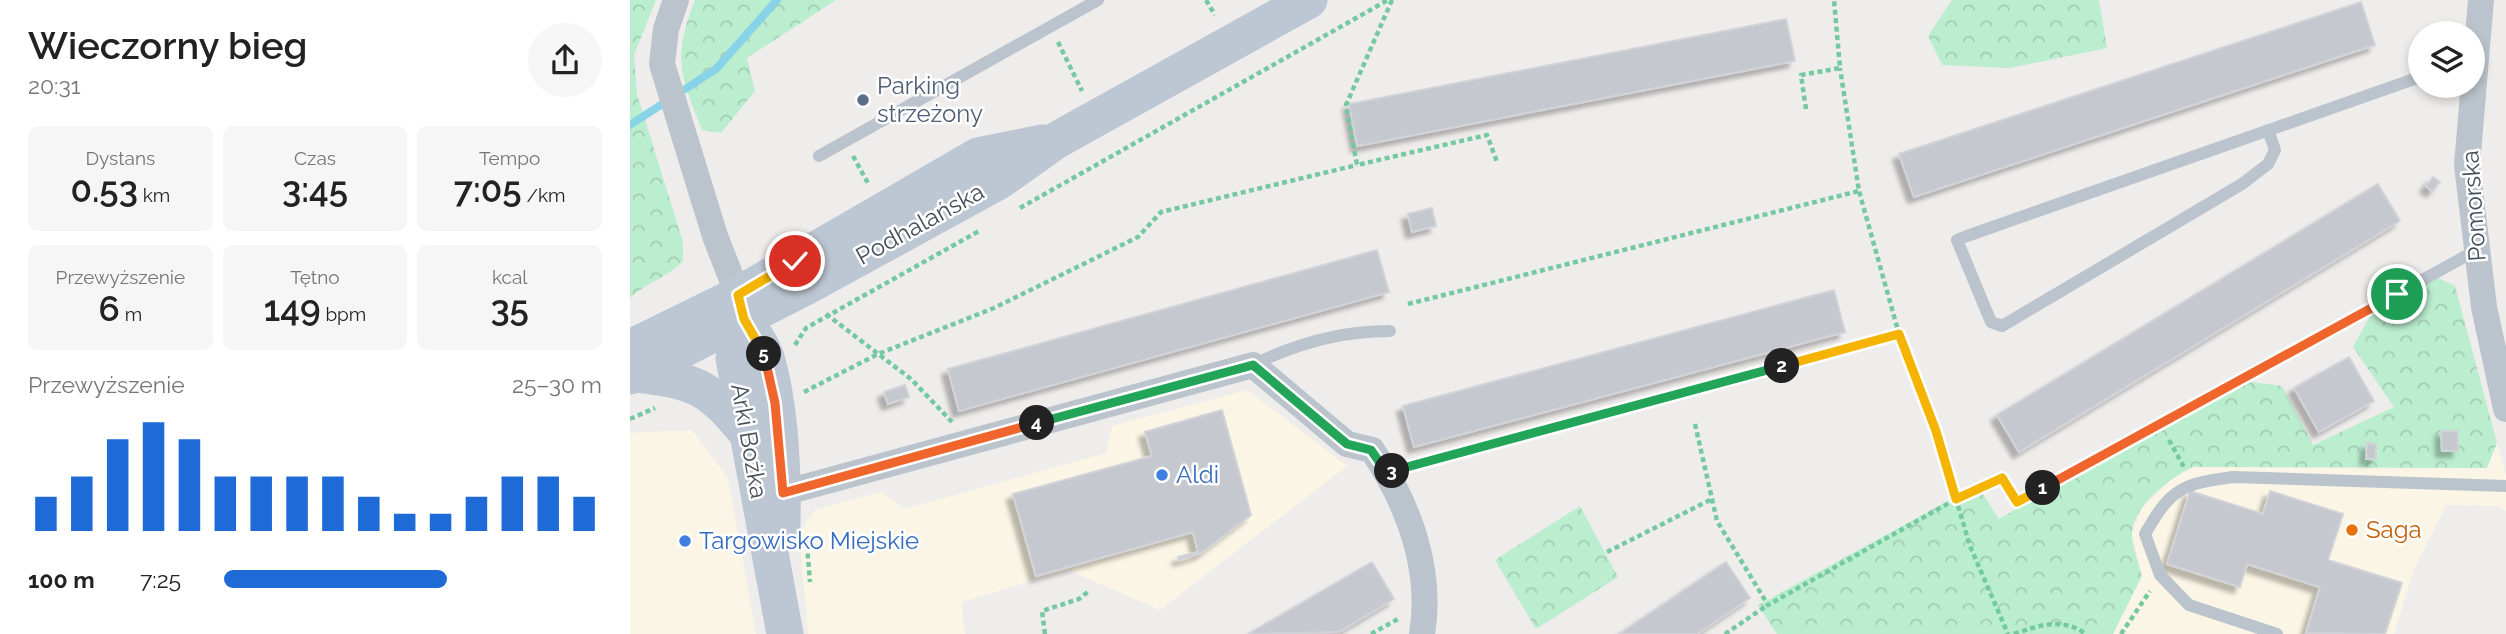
<!DOCTYPE html>
<html lang="pl">
<head>
<meta charset="utf-8">
<style>
  body { margin:0; font-family:Raleway,sans-serif; background:#f6f6f6; color:#222; height:100vh; display:flex; flex-direction:column; font-size:26px; white-space:nowrap }
  * { box-sizing:border-box; margin:0 }
  p { font-size:23px; color:#767676 }
  .icon { flex:none; width:38px; height:38px; fill:none; stroke:currentColor; stroke-width:2; stroke-linecap:round; stroke-linejoin:round }
  .map { position:relative; flex:1; overflow:hidden }
  .drawer { display:flex; flex-direction:column; background:#fff; width:630px }
  .drawer>* { flex:none }
  .fabs { position:absolute; left:1778px; top:21px; display:grid; gap:14px }
  .fabs a { display:grid; place-items:center; width:77px; height:77px; border-radius:50%; background:#fff; box-shadow:0 4px 10px #0003; font-size:35px }
  .pin { position:absolute; display:grid; place-items:center; width:60px; height:60px; color:#fff; margin:-30px; border:4px solid #fff; border-radius:50%; box-shadow:0 2px 7px #0007 }
  .km { position:absolute; width:35px; height:35px; margin:-18px; border-radius:50%; background:#222; color:#fff; font-size:19px; line-height:35px; text-align:center }
  .round { display:grid; place-items:center; flex:none; width:74px; height:74px; border-radius:37px; background:#f6f6f6 }
  .headline { display:flex; align-items:center; justify-content:space-between; height:119px; padding:0 28px }
  h1 { font-size:38px; font-weight:600; line-height:52px }
  .figures { display:grid; grid-template-columns:repeat(3,1fr); gap:10px; height:119px; padding:7px 28px }
  .figures div { display:grid; align-content:center; border-radius:10px; background:#f6f6f6; text-align:center }
  .figures b { font-size:35px; font-weight:600 }
  .figures small { font-size:19px; font-weight:400 }
  .figures p { font-size:19px }
  .chart { height:196px; padding:14px 28px }
  .chart p { display:flex; justify-content:space-between }
  .chart svg { width:100%; height:126px; margin-top:7px; stroke:#1e6bd7; stroke-width:6 }
  ul { padding:0 28px; list-style:none; font-size:23px }
  li { display:grid; grid-template-columns:112px 84px 1fr; align-items:center; height:52px }
  li i { height:18px; border-radius:9px; background:#1e6bd7 }
  main { display:flex; flex:1; min-height:0 }
  .map>svg:first-child { display:block }
</style>
</head>
<body>
<main>
<section class="drawer">
<div class="headline"><div><h1>Wieczorny bieg</h1><p>20:31</p></div><a class="round"><svg class="icon" aria-label="share" viewBox="0 0 24 24"><path d="M12 15V3M7 8l5-5 5 5M5 13v7h14v-7"/></svg></a></div>
<div class="figures">
<div><p>Dystans</p><b>0.53<small> km</small></b></div>
<div><p>Czas</p><b>3:45</b></div>
<div><p>Tempo</p><b>7:05<small> /km</small></b></div>
</div>
<div class="figures">
<div><p>Przewyższenie</p><b>6<small> m</small></b></div>
<div><p>Tętno</p><b>149<small> bpm</small></b></div>
<div><p>kcal</p><b>35</b></div>
</div>
<div class="chart"><p><span>Przewyższenie</span>25–30 m</p>
<svg viewBox="0 0 160 44" preserveAspectRatio="none"><path d="M5 44V32M15 44V25M25 44V12M35 44V6M45 44V12M55 44V25M65 44V25M75 44V25M85 44V25M95 44V32M105 44V38M115 44V38M125 44V32M135 44V25M145 44V25M155 44V32"/></svg>
</div>
<ul>
<li><b>100 m</b>7:25<i style="width:59%"></i></li>
</ul>
</section>
<div class="map">
<svg width="1876" height="634" viewBox="0 0 1876 634">
  <defs>
    <pattern id="forest-crowns" width="20" height="18" patternUnits="userSpaceOnUse" patternTransform="scale(1.75)"><rect width="20" height="18" fill="#bbedcf"/><path d="M2 6a3 3 0 1 1 6 0M12 15a3 3 0 1 1 6 0" fill="none" stroke="#a2cdb4"/></pattern>
    <filter id="shadow"><feDropShadow dx="-6" dy="6" stdDeviation="2" flood-color="#0004"/></filter>
  </defs>
  <rect width="100%" height="100%" fill="#efecec"/>
  <g fill="#fbf5e5">
    <path d="M617 390 717 466 530 610 438 570 332 602 335 634H178L169 533 185 510 251 492 274 509 476 453 482 426Z"/>
    <path d="M62 430 98 478 126 634H0V433Z"/>
    <path d="M1867 443 1876 476V511L1869 506 1816 505 1784 569 1764 634H1483L1512 576 1502 535 1511 509 1546 475 1563 467 1857 468Z"/>
  </g>
  <g fill="url(#forest-crowns)">
    <path d="M0 0H26L4 55 7 94 53 242V261C38 277 16 283 0 298Z"/>
    <path d="M65 0H206L117 58 125 91 91 133 72 130C50 73 42 59 65 0Z"/>
    <path d="M1322 0H1469L1477 48 1380 68 1312 65 1298 36Z"/>
    <path d="M1802 275 1825 286 1867 443 1857 468 1563 467C1540 478 1499 508 1502 538 1504 551 1509 564 1512 576L1483 634H1147L1128 605 1347 485 1369 519 1606 380 1652 386 1683 445 1764 407 1723 347 1744 309Z"/>
    <path d="M950 506 988 577 906 629 865 560Z"/>
  </g>
  <g fill="none" stroke-linecap="round" stroke-linejoin="round">
    <path stroke="#89d3e8" stroke-width="8" d="M0 125 86 69 147 0"/>
  </g>
  <g fill="#c6c8cf" stroke="#d1d3d8" stroke-width="2" filter="url(#shadow)">
    <path d="M1731 2 1745 45 1284 197 1269 154Z"/>
    <path d="M1156 19 1165 61 727 146 719 104Z"/>
    <path d="M1803 177 1810 182 1802 191 1796 186Z"/>
    <path d="M1748 184 1770 221 1389 452 1367 415Z"/>
    <path d="M802 208 806 226 782 232 778 214Z"/>
    <path d="M747 250 759 292 329 411 318 369Z"/>
    <path d="M1204 290 1215 332 784 447 773 406Z"/>
    <path d="M1719 357 1744 401 1689 432 1664 388Z"/>
    <path d="M275 385 279 397 258 404 254 392Z"/>
    <path d="M592 410 621 515 571 553 549 560 548 557 568 552 563 532 406 576 383 494 522 456 515 432Z"/>
    <path d="M1811 431H1828V451H1812Z"/>
    <path d="M1737 443 1746 444V459H1736Z"/>
    <path d="M1560 491 1633 514 1640 491 1713 514 1698 560 1772 583 1755 634 1676 633 1690 587 1617 564 1610 587 1537 564Z"/>
    <path d="M742 562 764 599 709 632 618 634Z"/>
    <path d="M1096 562 1120 598 1067 634H989Z"/>
  </g>
  <g fill="none" stroke-linecap="round" stroke-linejoin="round">
    <g stroke="#75c9a1" stroke-width="4.5" stroke-dasharray="5 3.5" stroke-linecap="butt">
      <path d="M576 0 585 15"/>
      <path d="M762 0 716 105 727 165 857 135 867 162"/>
      <path d="M428 42 452 91"/>
      <path d="M1176 109 1171 75 1210 68 1204 0"/>
      <path d="M223 156 239 185"/>
      <path d="M390 208 758 0"/>
      <path d="M778 304 1229 191 1210 68"/>
      <path d="M196 314 281 379 322 422"/>
      <path d="M165 345 176 328 349 231"/>
      <path d="M174 392 248 354 364 308 508 237 531 212 727 165"/>
      <path d="M0 419 25 408"/>
      <path d="M1065 424 1087 521 1138 605 1326 499 1305 431 1269 334 1229 191"/>
      <path d="M1539 440 1555 469"/>
      <path d="M782 466 1269 334"/>
      <path d="M1377 487 1372 478 1326 499 1340 546 1378 634"/>
      <path d="M177 545 180 582"/>
      <path d="M977 552 1082 499"/>
      <path d="M415 634 412 611 449 599 459 591"/>
      <path d="M741 634 768 619"/>
      <path d="M1095 634 1138 605"/>
      <path d="M1384 634C1410 625 1432 617 1456 634"/>
      <path d="M1491 634 1520 591"/>
    </g>
    <g stroke="#bbc4cc" stroke-width="12">
      <path d="M1638 130 1645 150 1638 164 1612 184 1372 326 1361 322 1327 240 1337 236 1790 77"/>
      <path d="M189 156 468 0"/>
      <path d="M623 365C665 344 713 331 760 331"/>
      <path d="M1387 502 1847 250"/>
      <path d="M1647 634 1559 605 1530 575 1515 534C1541 488 1552 484 1603 477L1876 486"/>
    </g>
    <g stroke="#bbc4cc" stroke-width="26">
      <path d="M46 0 36 29 32 64 85 236 108 295"/>
      <path d="M1851 0 1837 165 1854 307 1876 409"/>
      <path d="M139 503 153 493 171 488 623 365 717 444 742 450C778 503 803 569 792 634"/>
    </g>
    <g stroke="#bdc7d3" stroke-width="37">
      <path d="M111 307C116 327 132 342 137 361 151 412 153 472 152 525"/>
      <path d="M114 319 104 358 155 634"/>
      <path d="M0 348 108 295 348 156 412 143"/>
      <path d="M6 374C66 381 78 386 117 433"/>
      <path d="M0 376 179 285 369 181 427 140 679 0"/>
    </g>
  </g>
  <g fill="none" stroke-linecap="round" stroke-linejoin="round">
    <defs>
      <path id="split-1" d="M1413 488 1767 294"/>
      <path id="split-2" d="M1152 366 1269 334 1306 431 1326 499 1372 478 1387 502 1413 488"/>
      <path id="split-3" d="M762 471 1152 366"/>
      <path id="split-4" d="M407 423 623 365 717 444 741 450 757 473 762 471"/>
      <path id="split-5" d="M134 354 145 403 153 493 407 423"/>
      <path id="split-6" d="M134 354 114 319 108 295 165 261"/>
    </defs>
    <use href="#split-1" stroke="#fff" stroke-width="14"/>
    <use href="#split-2" stroke="#fff" stroke-width="14"/>
    <use href="#split-3" stroke="#fff" stroke-width="14"/>
    <use href="#split-4" stroke="#fff" stroke-width="14"/>
    <use href="#split-5" stroke="#fff" stroke-width="14"/>
    <use href="#split-6" stroke="#fff" stroke-width="14"/>
    <use href="#split-1" stroke="#f0652b" stroke-width="9"/>
    <use href="#split-2" stroke="#f5b400" stroke-width="9"/>
    <use href="#split-3" stroke="#22a559" stroke-width="9"/>
    <use href="#split-4" stroke="#22a559" stroke-width="9"/>
    <use href="#split-5" stroke="#f0652b" stroke-width="9"/>
    <use href="#split-6" stroke="#f5b400" stroke-width="9"/>
  </g>
  <circle fill="#5c6f8a" stroke="#fff" stroke-width="2.5" cx="233" cy="100" r="7"/>
  <g fill="#3f7fe0" stroke="#fff" stroke-width="2.5">
    <circle cx="532" cy="475" r="7"/>
    <circle cx="55" cy="541" r="7"/>
  </g>
  <circle fill="#e8710a" stroke="#fff" stroke-width="2.5" cx="1722" cy="530" r="7"/>
  <g text-anchor="middle" stroke-width="5" stroke-linejoin="round" paint-order="stroke">
    <g font-size="24" fill="#4e5e75" stroke="#fff" text-anchor="start">
      <text x="247" y="94">Parking<tspan x="247" dy="28">strzeżony</tspan></text>
    </g>
    <g font-size="24" fill="#454f59" stroke="#fff">
      <text transform="translate(1844 206) rotate(-94)" y="8">Pomorska</text>
      <text transform="translate(290 224) rotate(-29)" y="8">Podhalańska</text>
      <text transform="translate(119 441) rotate(80)" y="8">Arki Bożka</text>
    </g>
    <g font-size="24" fill="#366cbe" stroke="#fff" text-anchor="start">
      <text x="546" y="483">Aldi</text>
      <text x="69" y="549">Targowisko Miejskie</text>
    </g>
    <g font-size="24" fill="#c56008" stroke="#fff" text-anchor="start">
      <text x="1736" y="538">Saga</text>
    </g>
  </g>
</svg>
<div class="fabs">
<a><svg class="icon" aria-label="layers" viewBox="0 0 24 24"><path d="M12 4l9 5-9 5-9-5zM3 14l9 5 9-5"/></svg></a>
</div>
<div class="pin" style="left:1767px;top:294px;background:#1e9e55"><svg class="icon" aria-label="arrive" viewBox="0 0 24 24"><path d="M6 21V4h12l-3 4 3 4H6"/></svg></div>
<div class="pin" style="left:165px;top:261px;background:#d93025"><svg class="icon" aria-label="check" viewBox="0 0 24 24"><path d="M5 12l5 5 9-10"/></svg></div>
<b class="km" style="left:1413px;top:488px">1</b>
<b class="km" style="left:1152px;top:366px">2</b>
<b class="km" style="left:762px;top:471px">3</b>
<b class="km" style="left:407px;top:423px">4</b>
<b class="km" style="left:134px;top:354px">5</b>
</div>
</main>
</body>
</html>
